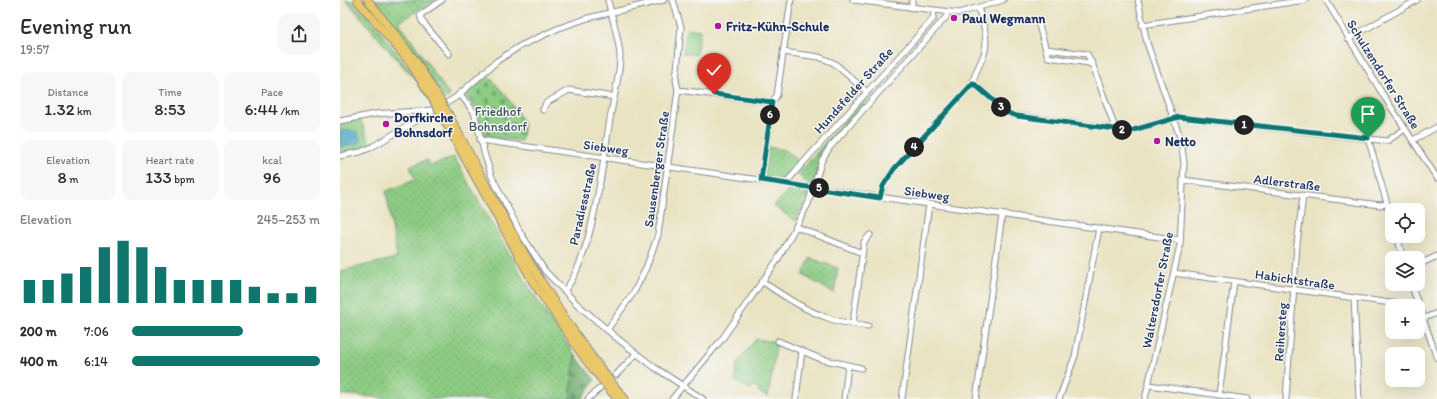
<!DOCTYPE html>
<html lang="en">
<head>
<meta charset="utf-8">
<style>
  body { margin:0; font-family:Itim,sans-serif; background:#f7f7f7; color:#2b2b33; height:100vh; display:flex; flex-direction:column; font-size:15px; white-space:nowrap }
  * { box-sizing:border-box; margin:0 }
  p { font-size:13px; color:#7c7c81 }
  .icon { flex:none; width:22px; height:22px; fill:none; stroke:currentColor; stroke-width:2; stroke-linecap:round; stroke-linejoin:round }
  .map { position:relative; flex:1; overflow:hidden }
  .panel { display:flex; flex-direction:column; background:#fff; width:340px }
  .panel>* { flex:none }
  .tools { position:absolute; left:1045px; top:203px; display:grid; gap:8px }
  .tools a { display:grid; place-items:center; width:40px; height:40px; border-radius:8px; background:#fff; box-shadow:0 4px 16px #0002; font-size:20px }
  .pin { position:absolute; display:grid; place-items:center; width:34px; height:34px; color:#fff; margin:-41px -17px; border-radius:50% 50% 50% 0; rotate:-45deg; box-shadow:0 0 4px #0007 }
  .pin .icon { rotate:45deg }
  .km { position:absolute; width:20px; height:20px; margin:-10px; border-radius:50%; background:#222; color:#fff; font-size:11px; line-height:20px; text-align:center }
  .round { display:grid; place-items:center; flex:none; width:42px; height:42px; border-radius:12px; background:#f7f7f7 }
  .head { display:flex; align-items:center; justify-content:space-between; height:68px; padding:0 20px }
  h1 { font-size:22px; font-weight:600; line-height:30px }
  .stats { display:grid; grid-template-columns:repeat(3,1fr); gap:6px; height:68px; padding:4px 20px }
  .stats div { display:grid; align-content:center; border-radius:10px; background:#f7f7f7; text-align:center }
  .stats b { font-size:17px; font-weight:600 }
  .stats small { font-size:11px; font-weight:400 }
  .stats p { font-size:11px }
  .chart { height:112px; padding:8px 20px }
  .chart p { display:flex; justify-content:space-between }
  .chart svg { width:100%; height:72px; margin-top:4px; stroke:#0f766e; stroke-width:6 }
  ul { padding:0 20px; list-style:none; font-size:13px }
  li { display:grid; grid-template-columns:64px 48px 1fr; align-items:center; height:30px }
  li i { height:10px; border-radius:5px; background:#0f766e }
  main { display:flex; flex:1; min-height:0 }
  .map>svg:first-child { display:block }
</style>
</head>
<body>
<main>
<section class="panel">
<div class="head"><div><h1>Evening run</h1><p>19:57</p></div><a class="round"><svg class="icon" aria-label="share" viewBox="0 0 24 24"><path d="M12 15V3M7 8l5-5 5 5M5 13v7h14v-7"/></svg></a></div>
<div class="stats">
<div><p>Distance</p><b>1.32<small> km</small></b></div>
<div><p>Time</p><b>8:53</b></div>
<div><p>Pace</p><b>6:44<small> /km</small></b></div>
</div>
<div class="stats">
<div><p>Elevation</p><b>8<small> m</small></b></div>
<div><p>Heart rate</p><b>133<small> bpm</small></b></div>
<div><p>kcal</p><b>96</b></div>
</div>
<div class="chart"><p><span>Elevation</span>245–253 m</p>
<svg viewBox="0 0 160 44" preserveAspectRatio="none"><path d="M5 44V30M15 44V30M25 44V26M35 44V22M45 44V10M55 44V6M65 44V10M75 44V22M85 44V30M95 44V30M105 44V30M115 44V30M125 44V34M135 44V38M145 44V38M155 44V34"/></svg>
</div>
<ul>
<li><b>200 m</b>7:06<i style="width:59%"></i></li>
<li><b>400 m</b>6:14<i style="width:100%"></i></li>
</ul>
</section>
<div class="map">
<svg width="1097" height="399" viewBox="0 0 1097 399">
  <defs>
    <pattern id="grass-dots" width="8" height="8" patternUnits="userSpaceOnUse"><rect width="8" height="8" fill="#8dcc83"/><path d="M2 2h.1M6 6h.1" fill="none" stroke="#72a66e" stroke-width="1.8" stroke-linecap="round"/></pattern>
    <pattern id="forest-firs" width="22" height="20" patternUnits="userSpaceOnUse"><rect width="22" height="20" fill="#72b071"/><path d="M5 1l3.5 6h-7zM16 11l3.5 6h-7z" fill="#5d9060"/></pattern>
    <pattern id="cemetery-stones" width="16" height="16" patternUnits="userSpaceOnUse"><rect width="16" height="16" fill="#8dcc83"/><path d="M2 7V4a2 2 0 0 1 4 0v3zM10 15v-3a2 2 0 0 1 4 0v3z" fill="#72a66e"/></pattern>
    <pattern id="water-ripples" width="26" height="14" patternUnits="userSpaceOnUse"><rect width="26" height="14" fill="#46a7c6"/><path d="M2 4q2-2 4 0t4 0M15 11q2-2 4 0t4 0" fill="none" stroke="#3a88a4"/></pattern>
  </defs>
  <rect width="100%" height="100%" fill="#f6f6f2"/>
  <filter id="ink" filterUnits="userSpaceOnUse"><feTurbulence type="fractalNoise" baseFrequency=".025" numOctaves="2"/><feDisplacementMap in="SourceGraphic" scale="8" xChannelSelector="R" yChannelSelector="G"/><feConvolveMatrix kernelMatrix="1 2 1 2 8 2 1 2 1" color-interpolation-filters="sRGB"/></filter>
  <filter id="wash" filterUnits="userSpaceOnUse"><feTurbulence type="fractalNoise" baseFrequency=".012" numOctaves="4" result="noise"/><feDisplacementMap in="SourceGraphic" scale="16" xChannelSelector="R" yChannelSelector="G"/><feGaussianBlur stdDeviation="0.9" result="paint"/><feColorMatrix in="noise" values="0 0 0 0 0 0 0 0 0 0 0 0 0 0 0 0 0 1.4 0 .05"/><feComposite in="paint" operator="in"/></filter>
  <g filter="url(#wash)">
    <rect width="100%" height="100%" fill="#eae3c2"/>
    <g fill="url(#grass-dots)" stroke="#547e70">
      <path d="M5 0H10L33 22 80 84C53 58 31 27 5 0Z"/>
      <path d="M33 0H95L59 22 110 96 104 99 80 60Z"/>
      <path d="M532 89 536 92 492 140 482 158 472 184 466 183 458 174Z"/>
      <path d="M20 118 31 146 0 154V123Z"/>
      <path d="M428 147 445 150 459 162 443 180 424 178Z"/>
      <path d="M114 157C152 224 189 293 235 355L230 399H56L0 394V271L57 258 46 191 75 180 70 166 87 160 90 166Z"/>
      <path d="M450 188 468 191 463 207 455 221 434 206Z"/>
      <path d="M470 258 498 268 494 293 463 275Z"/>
      <path d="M416 339 437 342 428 397 419 392V390L413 386 410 389 395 381 397 363Z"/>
    </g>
    <path fill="url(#forest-firs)" stroke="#467068" d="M235 355 255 380 242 399H230Z"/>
    <path fill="url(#cemetery-stones)" stroke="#547e70" d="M148 75 167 97 184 123 181 141 142 136 137 110 125 95Z"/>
    <path fill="#8dcc83" stroke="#547e70" d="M347 28 360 30 356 55 343 53Z"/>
    <path fill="url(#water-ripples)" stroke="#306b92" d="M9 130 17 132 21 141 18 144 0 147V132Z"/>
  </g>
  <g filter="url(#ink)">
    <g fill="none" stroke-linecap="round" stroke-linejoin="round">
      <defs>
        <g id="minor">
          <path d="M102 0 80 15 82 21 109 54"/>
          <path d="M513 0 619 13 663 0"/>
          <path d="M798 0 807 43 841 140 844 163 840 245 805 399"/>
          <path d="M986 0 1040 90 1097 178"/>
          <path d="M572 8V0"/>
          <path d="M698 22 708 57 749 63 753 66 774 125V129"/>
          <path d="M802 25 965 0"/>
          <path d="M1008 39 1077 0"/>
          <path d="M706 49 747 54 753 65"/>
          <path d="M443 52 479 57 494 63 527 92"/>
          <path d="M633 83 668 113 673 115 790 131 839 117 1047 141 1065 129"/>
          <path d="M338 90 432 102"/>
          <path d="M120 94 134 112 145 156 152 177 180 232 205 271 237 304 278 339 314 367 363 399"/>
          <path d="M203 110 206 103 229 90 274 97"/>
          <path d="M0 121 35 114 92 110"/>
          <path d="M1028 138 1052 221"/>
          <path d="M140 140 840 240"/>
          <path d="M1073 140 1097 127"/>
          <path d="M0 156 20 152 30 148 115 98 157 61 180 46 219 28 248 18 324 0"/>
          <path d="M421 180 432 102 437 95 451 0"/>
          <path d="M843 180 1040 205 1047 204"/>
          <path d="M446 183 462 164 593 19 594 11"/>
          <path d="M540 198 545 182 554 169 633 83C632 78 643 59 645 51 648 36 643 22 638 8"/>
          <path d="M457 227 522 253"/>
          <path d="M1057 236 1063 258"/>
          <path d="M1078 265 1097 256"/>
          <path d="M834 273 1073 306"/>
          <path d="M423 282C445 297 466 311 491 319 503 323 516 324 528 326"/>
          <path d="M1071 284 1097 358"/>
          <path d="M224 291C252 260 263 162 270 119 273 99 280 77 280 56 279 37 272 19 268 0"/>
          <path d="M1014 298 1019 399"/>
          <path d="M1082 319 1097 313"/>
          <path d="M513 323 524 242 530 235"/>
          <path d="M267 330 294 292 306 268 318 235 338 90 336 80 341 27 333 0"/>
          <path d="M438 341 481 359 521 368"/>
          <path d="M276 375 296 354"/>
          <path d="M809 385 907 399"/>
          <path d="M879 395 894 282"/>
          <path d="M248 399 260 388"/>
          <path d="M332 399 382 339 438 259 468 204 482 160 490 147 607 16V12"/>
          <path d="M456 399 462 351"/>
          <path d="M504 399 508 366"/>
          <path d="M562 399 589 204"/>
          <path d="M636 399 662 215"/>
          <path d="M719 399 735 356 759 228"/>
          <path d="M946 399 957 244 963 196"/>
        </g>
        <g id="highway">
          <path d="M17 0 68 60 92 98"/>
          <path d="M28 0 75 60 97 95"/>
          <path d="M109 115C161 214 213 313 285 399"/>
          <path d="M103 118 193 282 245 359 277 399"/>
        </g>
      </defs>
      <use href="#minor" stroke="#828990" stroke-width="7"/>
      <use href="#highway" stroke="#828990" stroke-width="9"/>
      <use href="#minor" stroke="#fff" stroke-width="5"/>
      <use href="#highway" stroke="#eac769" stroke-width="7"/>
      <defs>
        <g id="highway-bridge">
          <path d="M97 95 109 115"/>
          <path d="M92 98 103 118"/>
        </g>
      </defs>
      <use href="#highway-bridge" stroke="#828990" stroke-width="9" stroke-linecap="butt"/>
      <use href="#highway-bridge" stroke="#eac769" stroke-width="7"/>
    </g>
  </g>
  <g fill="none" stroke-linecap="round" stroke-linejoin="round" filter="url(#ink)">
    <defs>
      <path id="route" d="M374 94 432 102 421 180 540 198 543 186 554 169 633 83 668 113 677 116 790 131 839 117 1028 138"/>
    </defs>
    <use href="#route" stroke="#fff" stroke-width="8"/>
    <use href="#route" stroke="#0f766e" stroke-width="5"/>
  </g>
  <g fill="#b5179e" stroke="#f6f6f2" stroke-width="1.5">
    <circle cx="614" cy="18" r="4"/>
    <circle cx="378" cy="26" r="4"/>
    <circle cx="46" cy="124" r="4"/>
    <circle cx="817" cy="141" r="4"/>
  </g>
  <g text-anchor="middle" stroke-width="3" stroke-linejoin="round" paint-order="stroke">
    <g font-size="13" font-weight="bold" fill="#1b2f5e" stroke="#f6f6f2" text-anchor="start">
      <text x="622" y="23">Paul Wegmann</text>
      <text x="386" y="31">Fritz-Kühn-Schule</text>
      <text x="54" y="122">Dorfkirche<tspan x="54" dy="15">Bohnsdorf</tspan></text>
      <text x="825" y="146">Netto</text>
    </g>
    <g font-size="13" fill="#1b2f5e" stroke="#f6f6f2">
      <text transform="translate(1044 74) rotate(58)" y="5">Schulzendorfer Straße</text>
      <text transform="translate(513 90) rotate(-48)" y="5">Hundsfelder Straße</text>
      <text transform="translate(266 147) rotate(8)" y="5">Siebweg</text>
      <text transform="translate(316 169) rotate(-82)" y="5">Sausenberger Straße</text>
      <text transform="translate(947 182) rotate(7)" y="5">Adlerstraße</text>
      <text transform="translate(587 193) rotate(8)" y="5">Siebweg</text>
      <text transform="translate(242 204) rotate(-77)" y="5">Paradiesstraße</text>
      <text transform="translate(955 279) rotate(8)" y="5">Habichtstraße</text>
      <text transform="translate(817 290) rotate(-79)" y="5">Waltersdorfer Straße</text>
      <text transform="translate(940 332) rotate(-86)" y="5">Reihersteg</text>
    </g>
    <g font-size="13" fill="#385667" stroke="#f6f6f2">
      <text x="158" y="116">Friedhof<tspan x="158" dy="15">Bohnsdorf</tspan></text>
    </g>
  </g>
</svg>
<div class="tools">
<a><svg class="icon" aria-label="locate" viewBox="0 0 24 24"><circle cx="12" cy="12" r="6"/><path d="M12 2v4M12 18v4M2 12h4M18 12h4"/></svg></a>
<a><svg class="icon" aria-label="layers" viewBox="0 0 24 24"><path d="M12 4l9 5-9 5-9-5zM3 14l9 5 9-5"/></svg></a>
<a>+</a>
<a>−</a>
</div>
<div class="pin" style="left:1028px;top:138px;background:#1e9e55"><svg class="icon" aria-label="arrive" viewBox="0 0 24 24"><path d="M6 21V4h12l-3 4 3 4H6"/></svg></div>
<div class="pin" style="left:374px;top:94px;background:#d93025"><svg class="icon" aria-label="check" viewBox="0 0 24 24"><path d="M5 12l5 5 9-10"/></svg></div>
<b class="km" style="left:904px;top:125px">1</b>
<b class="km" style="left:782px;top:130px">2</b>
<b class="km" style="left:661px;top:107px">3</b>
<b class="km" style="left:574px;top:147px">4</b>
<b class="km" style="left:479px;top:188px">5</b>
<b class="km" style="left:430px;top:115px">6</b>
</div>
</main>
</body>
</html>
